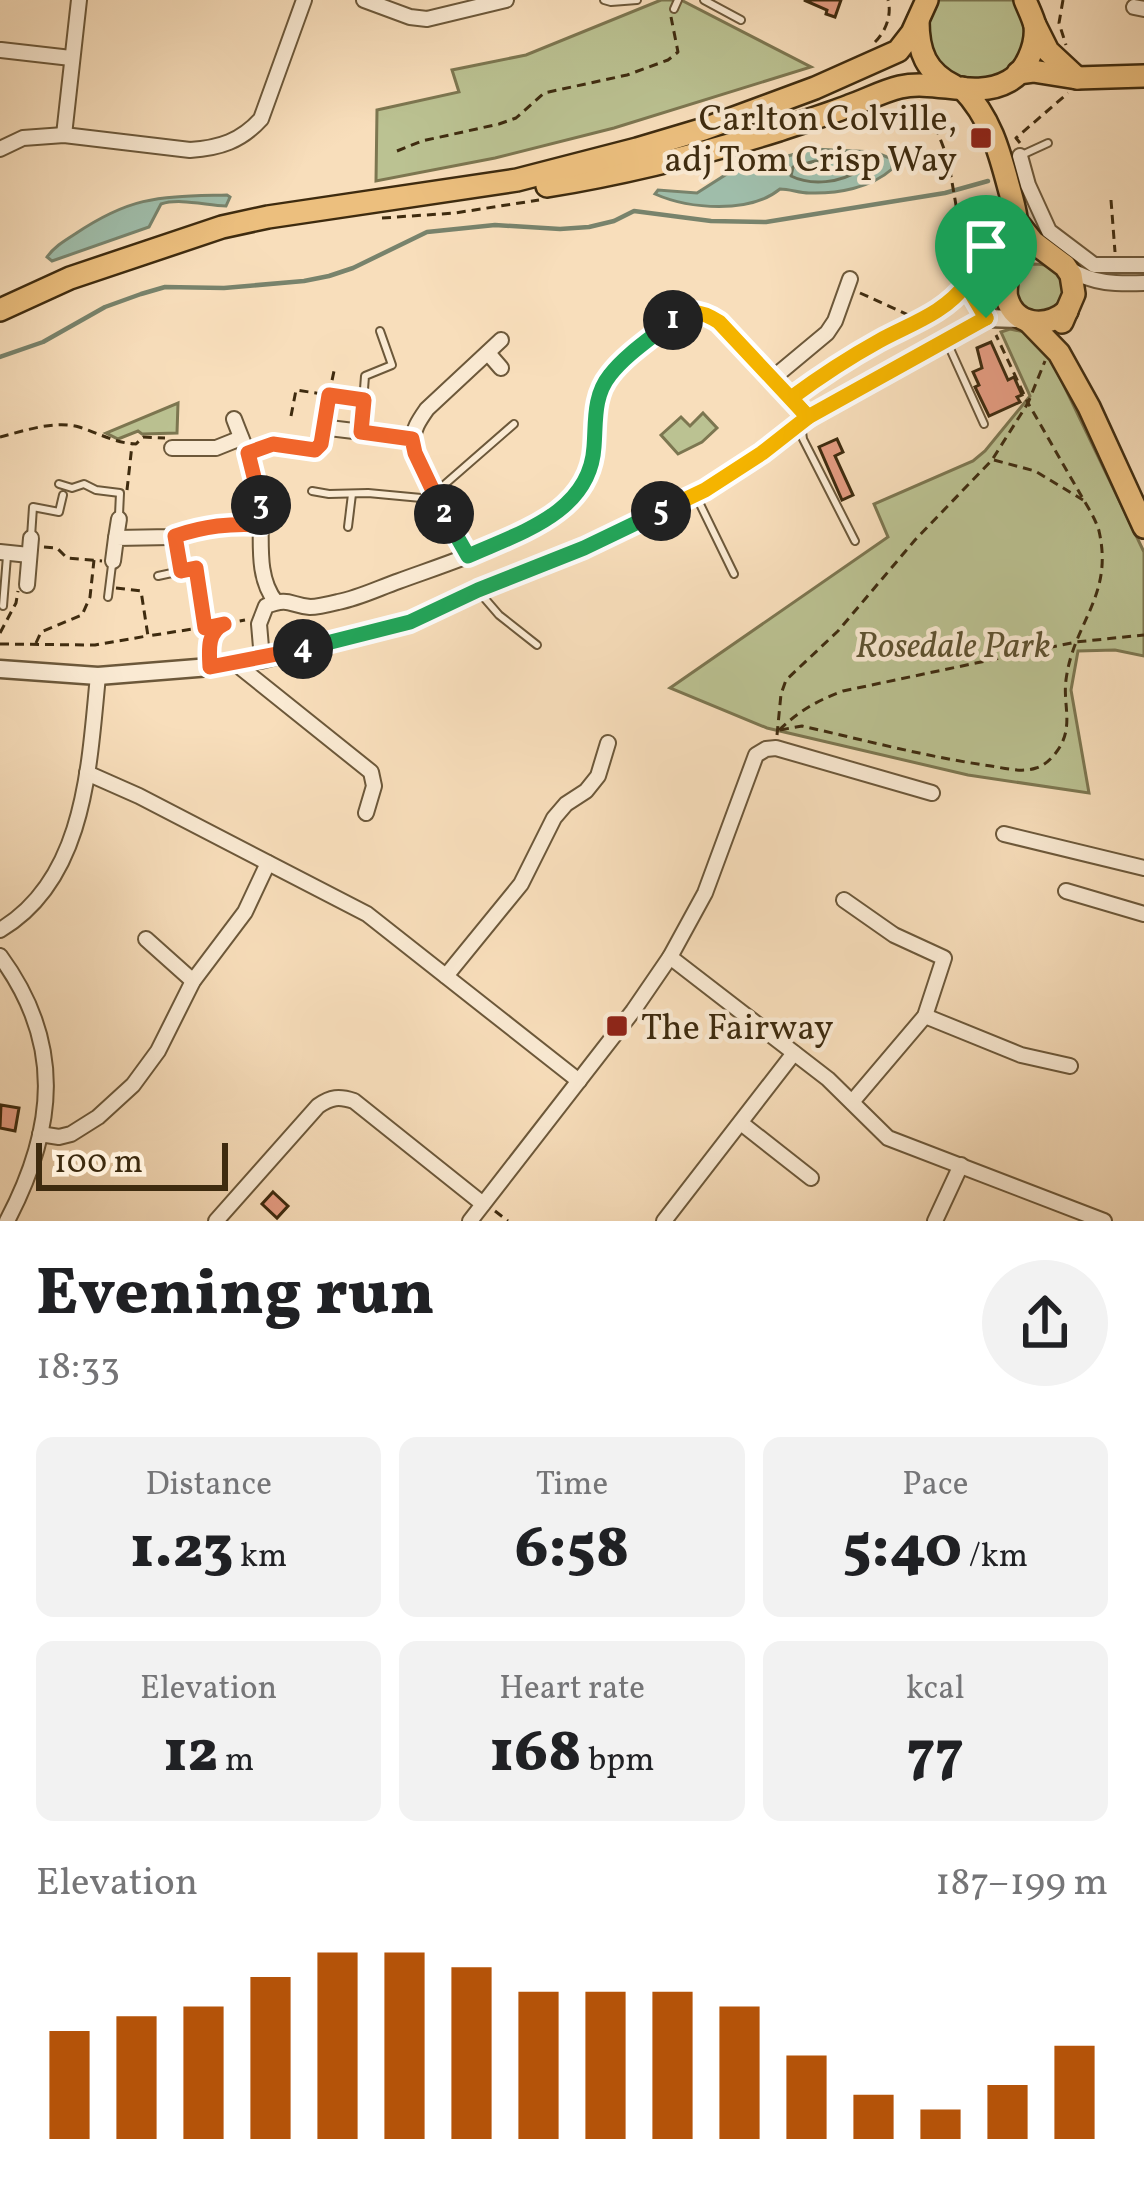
<!DOCTYPE html>
<html lang="en">
<head>
<meta charset="utf-8">
<style>
  body { margin:0; font-family:Vollkorn,serif; background:#f2f2f2; color:#202124; height:100vh; display:flex; flex-direction:column; font-size:45px; white-space:nowrap }
  * { box-sizing:border-box; margin:0 }
  p { font-size:39px; color:#757577 }
  .icon { flex:none; width:66px; height:66px; fill:none; stroke:currentColor; stroke-width:2; stroke-linecap:round; stroke-linejoin:round }
  .map { position:relative; height:1221px; overflow:hidden }
  .side { display:flex; flex-direction:column; background:#fff; flex:1 }
  .side>* { flex:none }
  .scale { position:absolute; left:36px; bottom:30px; width:192px; box-sizing:border-box; padding-left:12px; border:6px solid #3e2b0f; border-top:0; font-size:33px; line-height:42px; white-space:nowrap; color:#3e2b0f; -webkit-text-stroke:9px #faead3; paint-order:stroke }
  .pin { position:absolute; display:grid; place-items:center; width:102px; height:102px; color:#fff; margin:-123px -51px; border-radius:50% 50% 50% 0; rotate:-45deg; box-shadow:0 0 12px #0007 }
  .pin .icon { rotate:45deg }
  .km { position:absolute; width:60px; height:60px; margin:-30px; border-radius:50%; background:#222; color:#fff; font-size:33px; line-height:60px; text-align:center }
  .round { display:grid; place-items:center; flex:none; width:126px; height:126px; border-radius:63px; background:#f2f2f2 }
  .overview { display:flex; align-items:center; justify-content:space-between; height:204px; padding:0 36px }
  h1 { font-size:66px; font-weight:800; line-height:90px }
  .metrics { display:grid; grid-template-columns:repeat(3,1fr); gap:18px; height:204px; padding:12px 36px }
  .metrics div { display:grid; align-content:center; border-radius:18px; background:#f2f2f2; text-align:center }
  .metrics b { font-size:60px; font-weight:800 }
  .metrics small { font-size:33px; font-weight:400 }
  .metrics p { font-size:33px }
  .chart { height:336px; padding:24px 36px }
  .chart p { display:flex; justify-content:space-between }
  .chart svg { width:100%; height:216px; margin-top:12px; stroke:#b45309; stroke-width:6 }
  .map>svg:first-child { display:block }
</style>
</head>
<body>
<div class="map">
<svg width="1144" height="1221" viewBox="0 0 1144 1221">
  <rect width="100%" height="100%" fill="#f8debb"/>
  <filter id="stains"><feTurbulence type="fractalNoise" baseFrequency=".00167" numOctaves="4"/><feColorMatrix values="0 0 0 0 .2 0 0 0 0 .09 0 0 0 0 .02 0 0 0 .5 -.17"/></filter>
  <radialGradient id="worn" r=".72"><stop offset=".6" stop-color="#630" stop-opacity="0"/><stop offset="1" stop-color="#630" stop-opacity=".3"/></radialGradient>
  <g fill="#bbc292" stroke="#7c7650" stroke-width="3">
    <path d="M661 0H681L811 67 614 128 495 158 376 181 377 110 459 92 452 70 526 55Z"/>
    <path d="M937 0H1015C1018 8 1024 18 1025 27 1027 37 1024 47 1019 55 986 113 900 67 937 0Z"/>
    <path d="M1033 264C1049 264 1056 268 1065 280L1062 305 1040 316 1018 305 1015 281 1022 270Z"/>
    <path d="M1010 329 1025 332 1044 344 1144 552V656L1115 650 1078 651 1071 690 1089 793 968 775 767 728 670 688 888 537 874 504 973 461 985 451 1030 396 1001 332Z"/>
    <path d="M178 403 177 433 142 434 138 431 118 439 106 433Z"/>
    <path d="M703 413 717 428 702 442 678 454 661 435 681 417 690 426Z"/>
  </g>
  <g fill="#9fbdaa" stroke="#78836c" stroke-width="3">
    <path d="M813 149 875 152 892 159V169C871 188 837 194 809 193 799 193 790 189 780 189 750 214 689 209 655 194L658 190 697 193 730 172Z"/>
    <path d="M227 195 230 197 226 206C205 205 179 198 161 204L149 227 52 261 47 257C54 247 64 241 75 234 133 195 160 197 227 195Z"/>
  </g>
  <g fill="none" stroke-linecap="round" stroke-linejoin="round">
    <path stroke="#6e745c" stroke-width="3" d="M815 161 854 163 859 170C841 183 811 186 791 176L793 167Z"/>
    <path stroke="#78836c" stroke-width="4.5" d="M0 357 43 342 105 307 141 294 165 287 224 288 304 281 329 276 353 268 427 232 495 225 560 229 589 227 614 221 634 211 711 221 766 222 945 193 988 181"/>
  </g>
  <g fill="#e59c82" stroke="#3e2b0f" stroke-width="3">
    <path d="M804 0H841L835 17 826 14 827 10Z"/>
    <path d="M991 342 1008 380 1014 377 1022 395 1017 397 1020 402 989 416 975 387 979 385 973 372 982 368 977 348Z"/>
    <path d="M837 439 843 452 835 456 853 495 842 500 819 447Z"/>
    <path d="M1 1105 19 1108 15 1131 0 1128Z"/>
    <path d="M273 1192 288 1206 277 1218 262 1204Z"/>
  </g>
  <g fill="none" stroke-linecap="round" stroke-linejoin="round">
    <defs>
      <g id="service">
        <path d="M604 0 611 2 637 0"/>
        <path d="M704 0 741 20"/>
        <path d="M674 9 678 0"/>
        <path d="M1024 154 1048 143"/>
        <path d="M947 342 984 424"/>
        <path d="M801 425 803 439 855 541"/>
        <path d="M361 429 365 376 392 365 380 331"/>
        <path d="M59 484 72 488 84 484 96 490 120 493 119 515"/>
        <path d="M432 490 444 485 514 424"/>
        <path d="M312 491 329 494 368 493 432 499"/>
        <path d="M697 498 734 574"/>
        <path d="M348 527 352 494"/>
        <path d="M31 537 33 507 59 512 63 495"/>
        <path d="M181 571 197 568"/>
        <path d="M158 576 181 571 176 539"/>
        <path d="M480 593 499 615 537 645"/>
        <path d="M108 597 112 565"/>
        <path d="M3 606 7 556"/>
      </g>
      <g id="minor">
        <path d="M364 0 410 17 427 19 506 0"/>
        <path d="M1134 7 1144 9"/>
        <path d="M1 50 71 58"/>
        <path d="M64 135 79 0"/>
        <path d="M0 149 23 138 64 135 190 150C220 148 241 141 261 119L304 0"/>
        <path d="M1020 156 1028 185 1049 231 1094 265H1144"/>
        <path d="M1069 269C1094 284 1116 284 1144 283"/>
        <path d="M488 353 501 368"/>
        <path d="M773 378 827 333 835 321 850 279"/>
        <path d="M234 419C243 443 254 466 259 491 265 526 252 573 276 602"/>
        <path d="M329 428 412 438"/>
        <path d="M172 448H216L241 438"/>
        <path d="M116 538 119 519"/>
        <path d="M0 552 29 555"/>
        <path d="M468 556C454 530 415 470 413 443 412 430 420 419 427 409L501 340"/>
        <path d="M113 561 116 538 171 537 204 527 230 523 261 525"/>
        <path d="M27 585 31 538"/>
        <path d="M262 659 259 624 266 606C290 597 289 605 310 607 318 607 330 604 338 602 359 598 379 588 399 581 442 565 548 532 573 497 605 456 584 431 600 392 612 364 655 335 679 314 695 311 705 313 719 322L808 417"/>
        <path d="M235 663 371 772 374 786 366 813"/>
        <path d="M87 773 139 796 367 914 579 1081"/>
        <path d="M1004 834 1144 868"/>
        <path d="M1066 891 1144 914"/>
        <path d="M844 900 894 935 944 958 925 1016 852 1102"/>
        <path d="M0 930C86 879 89 765 98 676"/>
        <path d="M146 939 193 981"/>
        <path d="M0 956C64 1043 56 1128 7 1221"/>
        <path d="M670 957 828 1079 888 1138 1104 1221"/>
        <path d="M446 976 521 884 554 818 566 804 586 791 598 776 608 743"/>
        <path d="M925 1016 1021 1055 1070 1066"/>
        <path d="M741 1123 811 1178"/>
        <path d="M40 1134 59 1137 71 1134 98 1117 133 1085 158 1051 193 981 245 912 268 863"/>
        <path d="M216 1221 318 1106C331 1097 339 1096 354 1101L483 1204"/>
        <path d="M470 1221 633 1011 670 957 705 893 756 755 766 749 776 748 932 793"/>
        <path d="M664 1221 794 1053"/>
        <path d="M935 1221 961 1165"/>
      </g>
      <path id="tertiary" d="M0 669 98 676 210 667 262 659 410 622 478 590 584 548 705 490 762 453 808 417 986 318 1022 319"/>
      <g id="primary">
        <path d="M1035 25 1048 51 1077 78"/>
        <path d="M1018 73 1033 71 1077 78 1144 76"/>
      </g>
      <g id="trunk">
        <path d="M918 21C918 52 926 72 954 86"/>
        <path d="M962 88C990 117 999 150 1009 188 1013 203 1018 219 1017 234 1015 252 1003 284 1007 298 1015 327 1047 328 1067 311"/>
        <path d="M547 186C626 173 703 154 779 130 802 122 826 115 849 106 866 100 883 91 900 87 936 79 976 100 1009 81 1026 72 1037 45 1035 26 1033 17 1028 8 1025 0"/>
        <path d="M1018 223 1033 242 1065 266 1071 275 1074 294 1062 322"/>
        <path d="M0 310 70 278 222 227 268 217 517 180 637 149 704 129 815 88 898 51 912 33 927 0"/>
        <path d="M1028 321 1059 353 1089 407 1144 527"/>
      </g>
    </defs>
    <use href="#service" stroke="#6c583a" stroke-width="10"/>
    <use href="#minor" stroke="#6c583a" stroke-width="18"/>
    <use href="#tertiary" stroke="#6c583a" stroke-width="21"/>
    <use href="#primary" stroke="#3e2b0f" stroke-width="26"/>
    <use href="#trunk" stroke="#3e2b0f" stroke-width="26"/>
    <g stroke="#3e2b0f" stroke-width="3" stroke-dasharray="9 6" stroke-linecap="butt">
      <path d="M1063 0 1059 23 1066 45"/>
      <path d="M875 42C886 31 892 15 888 0"/>
      <path d="M918 103 929 110 948 159 965 257 966 284 981 306"/>
      <path d="M1020 143 1016 138 1068 93"/>
      <path d="M397 151 422 141 499 124 516 118 544 93 627 75 668 60 678 52 671 17"/>
      <path d="M1111 200 1115 252"/>
      <path d="M382 218 455 213 539 200"/>
      <path d="M860 293 917 319"/>
      <path d="M802 390C826 374 851 358 876 343 906 325 944 315 965 286"/>
      <path d="M326 414 329 395 354 398"/>
      <path d="M291 416 296 390 329 395 334 371 332 368"/>
      <path d="M0 437C24 431 54 420 79 427 99 433 114 443 136 444L143 437 165 438"/>
      <path d="M261 448 273 444 315 450 322 442"/>
      <path d="M994 460 1035 471 1083 500"/>
      <path d="M127 490 132 445"/>
      <path d="M44 547 57 548 67 558 102 561"/>
      <path d="M198 576 205 626"/>
      <path d="M116 588 141 591 148 636 224 624"/>
      <path d="M225 624 245 620"/>
      <path d="M0 633 16 603 18 591"/>
      <path d="M36 643 41 632 82 615 90 597 94 560"/>
      <path d="M0 644 95 645 147 636"/>
      <path d="M209 653V641L216 628"/>
      <path d="M779 730C799 711 818 700 843 691L1076 642 1144 635"/>
      <path d="M780 730 802 726C864 740 927 757 991 766 1004 768 1022 773 1036 768 1047 765 1057 753 1062 743 1072 722 1063 702 1066 680 1073 623 1114 596 1099 531 1095 517 1085 503 1078 490 1061 461 1045 432 1028 403L1045 361"/>
      <path d="M777 735 781 694 786 680 838 631 915 540 992 460 1028 403 996 335"/>
      <path d="M495 1211 508 1221"/>
    </g>
    <use href="#service" stroke="#faead3" stroke-width="6"/>
    <use href="#minor" stroke="#faead3" stroke-width="14"/>
    <use href="#tertiary" stroke="#faead3" stroke-width="16"/>
    <use href="#primary" stroke="#ecbf7e" stroke-width="21"/>
    <use href="#trunk" stroke="#ecbf7e" stroke-width="21"/>
  </g>
  <g fill="none" stroke-linecap="round" stroke-linejoin="round">
    <defs>
      <path id="split-1" d="M673 320C688 306 705 313 719 322L808 417 986 318"/>
      <path id="split-2" d="M444 514 468 556C519 533 590 513 594 447 596 422 593 396 610 375 626 354 653 337 673 320"/>
      <path id="split-3" d="M261 505 248 453 273 444 315 450 321 444 329 395 364 400 361 432 412 439 415 453 444 514"/>
      <path id="split-4" d="M261 505V525C230 523 205 526 175 536L181 571 196 568 205 628 224 624C207 632 209 650 210 667L303 649"/>
      <path id="split-5" d="M303 649 410 622 478 590 584 548 661 511"/>
      <path id="split-6" d="M661 511 705 490 762 453 808 417 791 398C818 378 850 357 879 341 910 324 945 313 966 284L986 318"/>
    </defs>
    <use href="#split-1" stroke="#fff" stroke-width="24"/>
    <use href="#split-2" stroke="#fff" stroke-width="24"/>
    <use href="#split-3" stroke="#fff" stroke-width="24"/>
    <use href="#split-4" stroke="#fff" stroke-width="24"/>
    <use href="#split-5" stroke="#fff" stroke-width="24"/>
    <use href="#split-6" stroke="#fff" stroke-width="24"/>
    <use href="#split-1" stroke="#f5b400" stroke-width="15"/>
    <use href="#split-2" stroke="#22a559" stroke-width="15"/>
    <use href="#split-3" stroke="#f0652b" stroke-width="15"/>
    <use href="#split-4" stroke="#f0652b" stroke-width="15"/>
    <use href="#split-5" stroke="#22a559" stroke-width="15"/>
    <use href="#split-6" stroke="#f5b400" stroke-width="15"/>
  </g>
  <g fill="#8f2418" stroke="#faead3" stroke-width="4.5">
    <rect x="969" y="126" width="24" height="24" rx="6"/>
    <rect x="605" y="1014" width="24" height="24" rx="6"/>
  </g>
  <g text-anchor="middle" stroke-width="9" stroke-linejoin="round" paint-order="stroke">
    <g font-size="36" fill="#3e2b0f" stroke="#faead3" text-anchor="end">
      <text x="957" y="130">Carlton Colville,<tspan x="957" dy="41">adj Tom Crisp Way</tspan></text>
      <text x="641" y="1039" text-anchor="start">The Fairway</text>
    </g>
    <g font-size="36" font-style="italic" fill="#5d5130" stroke="#faead3">
      <text x="953" y="657">Rosedale Park</text>
    </g>
  </g>
  <rect width="100%" height="100%" filter="url(#stains)"/>
  <rect width="100%" height="100%" fill="url(#worn)"/>
</svg>
<div class="scale">100 m</div>
<div class="pin" style="left:986px;top:318px;background:#1e9e55"><svg class="icon" aria-label="arrive" viewBox="0 0 24 24"><path d="M6 21V4h12l-3 4 3 4H6"/></svg></div>
<b class="km" style="left:673px;top:320px">1</b>
<b class="km" style="left:444px;top:514px">2</b>
<b class="km" style="left:261px;top:505px">3</b>
<b class="km" style="left:303px;top:649px">4</b>
<b class="km" style="left:661px;top:511px">5</b>
</div>
<section class="side">
<div class="overview"><div><h1>Evening run</h1><p>18:33</p></div><a class="round"><svg class="icon" aria-label="share" viewBox="0 0 24 24"><path d="M12 15V3M7 8l5-5 5 5M5 13v7h14v-7"/></svg></a></div>
<div class="metrics">
<div><p>Distance</p><b>1.23<small> km</small></b></div>
<div><p>Time</p><b>6:58</b></div>
<div><p>Pace</p><b>5:40<small> /km</small></b></div>
</div>
<div class="metrics">
<div><p>Elevation</p><b>12<small> m</small></b></div>
<div><p>Heart rate</p><b>168<small> bpm</small></b></div>
<div><p>kcal</p><b>77</b></div>
</div>
<div class="chart"><p><span>Elevation</span>187–199 m</p>
<svg viewBox="0 0 160 44" preserveAspectRatio="none"><path d="M5 44V22M15 44V19M25 44V17M35 44V11M45 44V6M55 44V6M65 44V9M75 44V14M85 44V14M95 44V14M105 44V17M115 44V27M125 44V35M135 44V38M145 44V33M155 44V25"/></svg>
</div>
</section>
</body>
</html>
